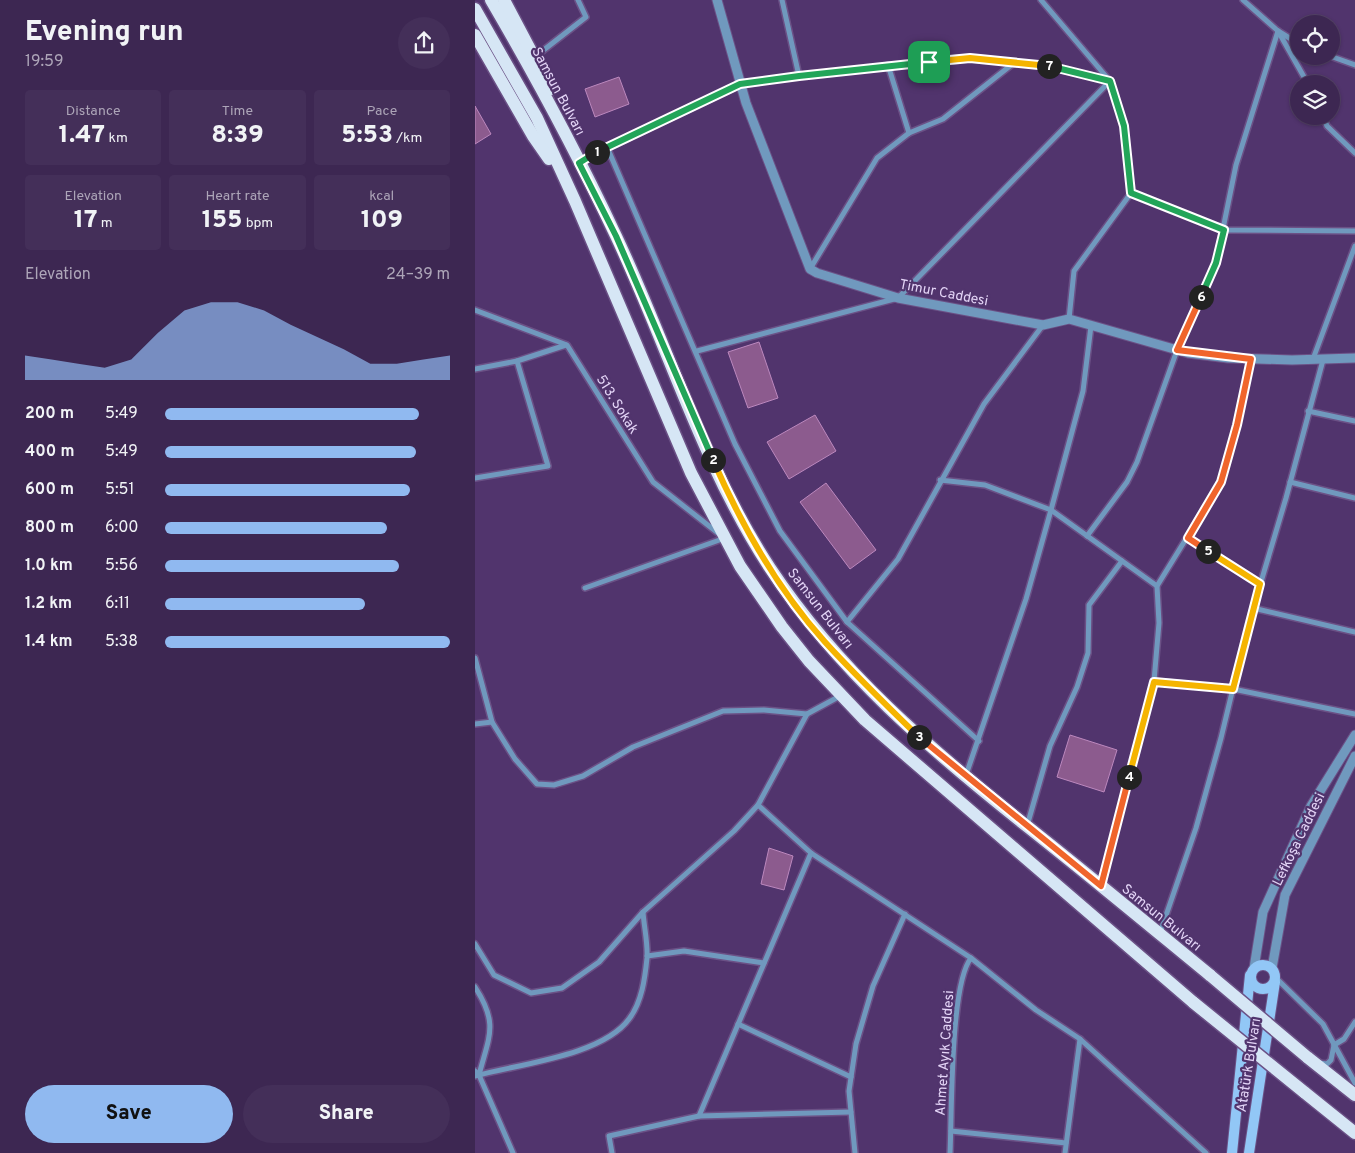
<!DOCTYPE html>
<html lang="en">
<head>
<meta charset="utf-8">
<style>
  body { margin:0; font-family:Overpass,sans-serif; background:#442f59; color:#f1f3f6; height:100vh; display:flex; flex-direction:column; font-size:19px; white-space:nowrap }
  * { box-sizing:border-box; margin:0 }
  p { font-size:16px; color:#ada5b8 }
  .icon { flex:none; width:28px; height:28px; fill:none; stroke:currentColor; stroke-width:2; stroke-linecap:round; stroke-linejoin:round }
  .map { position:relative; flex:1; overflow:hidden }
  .drawer { display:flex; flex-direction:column; background:#3d2752; width:475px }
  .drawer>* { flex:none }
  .controls { position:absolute; left:815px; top:15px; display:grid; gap:10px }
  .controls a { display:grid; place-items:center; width:50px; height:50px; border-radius:50%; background:#3d2752; box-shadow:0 1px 4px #0004,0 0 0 1px #564469; font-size:25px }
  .pin { position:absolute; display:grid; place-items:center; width:42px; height:42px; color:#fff; margin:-21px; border-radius:10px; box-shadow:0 2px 8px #0006 }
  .km { position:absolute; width:25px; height:25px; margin:-12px; border-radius:50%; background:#222; color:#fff; font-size:14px; line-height:25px; text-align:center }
  .round { display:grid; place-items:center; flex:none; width:52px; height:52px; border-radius:26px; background:#442f59 }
  .headline { display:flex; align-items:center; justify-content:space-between; height:85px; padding:0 25px }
  h1 { font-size:28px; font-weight:800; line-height:38px }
  .figures { display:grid; grid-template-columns:repeat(3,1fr); gap:8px; height:85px; padding:5px 25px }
  .figures div { display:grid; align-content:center; border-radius:5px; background:#442f59; text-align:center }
  .figures b { font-size:25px; font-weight:800 }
  .figures small { font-size:14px; font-weight:400 }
  .figures p { font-size:14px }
  .chart { height:140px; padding:10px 25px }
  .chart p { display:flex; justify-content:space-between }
  .chart svg { width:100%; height:90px; margin-top:5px; fill:#90b9f0; opacity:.7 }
  .primary-button { display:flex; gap:10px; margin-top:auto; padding:10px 25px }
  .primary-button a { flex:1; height:58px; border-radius:30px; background:#90b9f0; color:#111; font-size:20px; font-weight:800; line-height:58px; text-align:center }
  .primary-button a+a { background:#442f59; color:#f1f3f6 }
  ul { padding:0 25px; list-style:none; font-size:16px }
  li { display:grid; grid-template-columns:80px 60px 1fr; align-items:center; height:38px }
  li i { height:12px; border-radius:6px; background:#90b9f0 }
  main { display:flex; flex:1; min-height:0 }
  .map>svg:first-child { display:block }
</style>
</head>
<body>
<main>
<section class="drawer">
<div class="headline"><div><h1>Evening run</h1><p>19:59</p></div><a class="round"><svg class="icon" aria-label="share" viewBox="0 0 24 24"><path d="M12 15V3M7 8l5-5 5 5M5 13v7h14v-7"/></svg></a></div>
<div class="figures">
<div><p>Distance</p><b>1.47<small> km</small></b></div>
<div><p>Time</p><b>8:39</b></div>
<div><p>Pace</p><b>5:53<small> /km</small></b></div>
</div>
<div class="figures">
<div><p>Elevation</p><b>17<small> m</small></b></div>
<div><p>Heart rate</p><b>155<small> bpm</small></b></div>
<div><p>kcal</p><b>109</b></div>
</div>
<div class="chart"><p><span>Elevation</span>24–39 m</p>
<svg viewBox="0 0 160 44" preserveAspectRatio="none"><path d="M0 44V32L10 34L20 36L30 38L40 34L50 21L60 10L70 6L80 6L90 10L100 17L110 23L120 29L130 36L140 36L150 34L160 32V44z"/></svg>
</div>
<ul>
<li><b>200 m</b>5:49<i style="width:89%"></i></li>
<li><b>400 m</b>5:49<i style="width:88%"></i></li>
<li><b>600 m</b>5:51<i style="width:86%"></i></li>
<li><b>800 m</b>6:00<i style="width:78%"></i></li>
<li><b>1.0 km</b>5:56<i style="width:82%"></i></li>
<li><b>1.2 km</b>6:11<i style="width:70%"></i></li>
<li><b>1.4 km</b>5:38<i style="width:100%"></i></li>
</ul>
<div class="primary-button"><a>Save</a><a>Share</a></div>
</section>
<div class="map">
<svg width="880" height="1153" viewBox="0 0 880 1153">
  <rect width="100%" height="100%" fill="#51346d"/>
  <g fill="#8c5b8e" stroke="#bc88be">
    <path d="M144 77 154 104 120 117 110 89Z"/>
    <path d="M0 106 16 134 0 144Z"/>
    <path d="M284 342 303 398 273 408 253 352Z"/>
    <path d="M340 415 361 451 314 479 292 442Z"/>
    <path d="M351 483 401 550 375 569 325 502Z"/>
    <path d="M595 735 642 750 629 792 582 777Z"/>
    <path d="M294 848 318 856 309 890 286 884Z"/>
  </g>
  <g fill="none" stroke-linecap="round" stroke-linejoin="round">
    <defs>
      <g id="minor">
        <path d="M307 0 324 76"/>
        <path d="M566 0 635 81 649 126 656 193 599 271 594 319"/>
        <path d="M768 0 803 31 824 44"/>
        <path d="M803 31 833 84"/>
        <path d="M61 56 111 17 103 0"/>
        <path d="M855 56 880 65"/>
        <path d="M413 65 434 133"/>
        <path d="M848 116 852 126 880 153"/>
        <path d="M132 147 260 444 305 531 372 622 504 741"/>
        <path d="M106 161 265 85 324 76 495 58 576 67 635 81"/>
        <path d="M656 193 749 230 880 231"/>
        <path d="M335 269 402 158 434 133 468 119 540 62"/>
        <path d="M0 310 92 345 178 482 243 533"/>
        <path d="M222 351 423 298 635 81"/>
        <path d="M838 359 880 246"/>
        <path d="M0 369 42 361 91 345"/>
        <path d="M833 411 880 421"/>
        <path d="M0 478 73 466 42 361"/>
        <path d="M465 480 510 485 576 510 682 586"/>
        <path d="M815 482 880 498"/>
        <path d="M612 536 652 482 662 462 701 353 741 263 761 165 803 31"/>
        <path d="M713 538 785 585"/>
        <path d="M110 588 250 538"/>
        <path d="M778 608 880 632"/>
        <path d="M372 622 423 559 509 404 568 325"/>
        <path d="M0 658 17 722 40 759 62 784 79 785 108 776 158 747 248 711 289 710 332 714 365 696"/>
        <path d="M679 681 758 689 880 714"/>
        <path d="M0 724 17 722"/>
        <path d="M491 775 551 599 576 510 608 391 616 326"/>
        <path d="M283 805 336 853 496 958 561 1010 605 1039 731 1153"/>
        <path d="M552 826 575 746 602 687 613 653 614 605 647 561"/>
        <path d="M626 886 679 681 684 623 682 586 746 482 762 425 776 359"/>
        <path d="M685 933 721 828 746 738 774 622 811 498 848 360"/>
        <path d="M0 944 19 975 56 993 87 988 124 962 168 912 259 831 283 805 332 714"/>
        <path d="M172 956 209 951 289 963"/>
        <path d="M800 977 848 1024 880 1083"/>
        <path d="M0 987C24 1024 14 1036 4 1075"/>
        <path d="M263 1024 376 1077"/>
        <path d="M859 1045 869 1039 880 1022"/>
        <path d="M844 1063 852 1064 856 1060 859 1045"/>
        <path d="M0 1071 4 1075 38 1153"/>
        <path d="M0 1076C43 1064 127 1056 154 1019 167 1002 170 978 172 958 173 943 169 927 168 912"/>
        <path d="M224 1116 336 853"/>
        <path d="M476 1131 591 1143"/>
        <path d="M137 1153 134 1136 224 1116 376 1112"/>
        <path d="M380 1153 374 1091 381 1044 398 986 430 914"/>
        <path d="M475 1153C477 1114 475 984 496 958"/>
        <path d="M590 1153 605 1039"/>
      </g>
      <g id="tertiary">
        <path d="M242 0 271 103 335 269 342 273 423 298 568 325 594 319 713 353 753 358 817 360 880 358"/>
        <path d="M779 968 788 912 836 806 880 735"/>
        <path d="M797 968 810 895 880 756"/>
      </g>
      <g id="secondary">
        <circle cx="788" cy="977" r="12"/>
        <path d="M757 1153 775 975"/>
        <path d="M774 1153 800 982"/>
      </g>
      <g id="primary">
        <path d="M16 0C61 77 103 155 141 236 193 346 228 466 295 568 363 671 457 751 553 827 615 876 675 926 736 976"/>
        <path d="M29 0 76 89"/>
        <path d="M0 9 62 118 100 201 216 473 265 566 307 627 334 661 390 720 719 1003"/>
        <path d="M0 35 58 136 74 159"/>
        <path d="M832 1057 880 1095"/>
        <path d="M829 1092 880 1133"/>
      </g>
    </defs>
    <use href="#minor" stroke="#6b5186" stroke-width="8"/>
    <use href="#tertiary" stroke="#6b5186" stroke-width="11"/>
    <use href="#secondary" stroke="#6b5186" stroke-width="12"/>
    <use href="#primary" stroke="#6b5186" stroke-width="15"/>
    <use href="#minor" stroke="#7099be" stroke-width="5"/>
    <use href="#tertiary" stroke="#7099be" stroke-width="9"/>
    <use href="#secondary" stroke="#92c7f6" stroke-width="10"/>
    <use href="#primary" stroke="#d6e6f5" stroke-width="12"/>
    <defs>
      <g id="primary-bridge">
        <path d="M736 976 832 1057"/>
        <path d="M719 1003 829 1092"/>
      </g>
    </defs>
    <use href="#primary-bridge" stroke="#6b5186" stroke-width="15" stroke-linecap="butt"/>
    <use href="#primary-bridge" stroke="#d6e6f5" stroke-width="12"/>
  </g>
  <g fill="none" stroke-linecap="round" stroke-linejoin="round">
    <defs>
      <path id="split-1" d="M122 152 265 84 324 76 454 62"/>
      <path id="split-2" d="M122 152 104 163 141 236 238 460"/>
      <path id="split-3" d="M238 460C266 524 303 590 350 642 380 675 412 706 444 737"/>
      <path id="split-4" d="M444 737 626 886 654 777"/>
      <path id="split-5" d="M654 777 679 682 758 689 785 584 733 551"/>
      <path id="split-6" d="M726 297 702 350 776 359 762 425 746 482 713 538 733 551"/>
      <path id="split-7" d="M574 66 635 81 649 126 656 193 749 230 741 263 726 297"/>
      <path id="split-8" d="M454 62 495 58 574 66"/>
    </defs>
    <use href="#split-1" stroke="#fff" stroke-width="10"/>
    <use href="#split-2" stroke="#fff" stroke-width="10"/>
    <use href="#split-3" stroke="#fff" stroke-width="10"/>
    <use href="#split-4" stroke="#fff" stroke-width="10"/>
    <use href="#split-5" stroke="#fff" stroke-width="10"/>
    <use href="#split-6" stroke="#fff" stroke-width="10"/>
    <use href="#split-7" stroke="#fff" stroke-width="10"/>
    <use href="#split-8" stroke="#fff" stroke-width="10"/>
    <use href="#split-1" stroke="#22a559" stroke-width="6"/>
    <use href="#split-2" stroke="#22a559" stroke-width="6"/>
    <use href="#split-3" stroke="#f5b400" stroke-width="6"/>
    <use href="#split-4" stroke="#f0652b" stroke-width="6"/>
    <use href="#split-5" stroke="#f5b400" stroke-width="6"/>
    <use href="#split-6" stroke="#f0652b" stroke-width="6"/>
    <use href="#split-7" stroke="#22a559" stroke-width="6"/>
    <use href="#split-8" stroke="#f5b400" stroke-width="6"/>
  </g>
  <g text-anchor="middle" stroke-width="4.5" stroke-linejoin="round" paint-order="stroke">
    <g font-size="14" fill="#e4d5f7" stroke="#51346d">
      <text transform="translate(84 91) rotate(62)" y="5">Samsun Bulvarı</text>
      <text transform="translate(469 292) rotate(11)" y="5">Timur Caddesi</text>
      <text transform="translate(143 404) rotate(58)" y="5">513. Sokak</text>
      <text transform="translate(346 608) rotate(52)" y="5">Samsun Bulvarı</text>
      <text transform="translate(823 839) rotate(-64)" y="5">Lefkoşa Caddesi</text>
      <text transform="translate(687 917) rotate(39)" y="5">Samsun Bulvarı</text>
      <text transform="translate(469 1053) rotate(-86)" y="5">Ahmet Ayık Caddesi</text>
      <text transform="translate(773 1065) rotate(-81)" y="5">Atatürk Bulvarı</text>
    </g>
  </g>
</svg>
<div class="controls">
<a><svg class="icon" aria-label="locate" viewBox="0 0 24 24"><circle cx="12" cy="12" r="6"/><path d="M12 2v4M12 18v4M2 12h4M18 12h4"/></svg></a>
<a><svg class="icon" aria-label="layers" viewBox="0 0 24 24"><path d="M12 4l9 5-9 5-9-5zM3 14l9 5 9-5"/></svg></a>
</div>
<div class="pin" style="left:454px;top:62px;background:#1e9e55"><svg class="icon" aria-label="arrive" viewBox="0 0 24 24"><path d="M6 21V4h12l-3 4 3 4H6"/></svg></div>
<b class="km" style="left:122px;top:152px">1</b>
<b class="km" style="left:238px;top:460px">2</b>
<b class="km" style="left:444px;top:737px">3</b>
<b class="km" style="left:654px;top:777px">4</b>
<b class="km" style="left:733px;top:551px">5</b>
<b class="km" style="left:726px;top:297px">6</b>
<b class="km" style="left:574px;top:66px">7</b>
</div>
</main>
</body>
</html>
